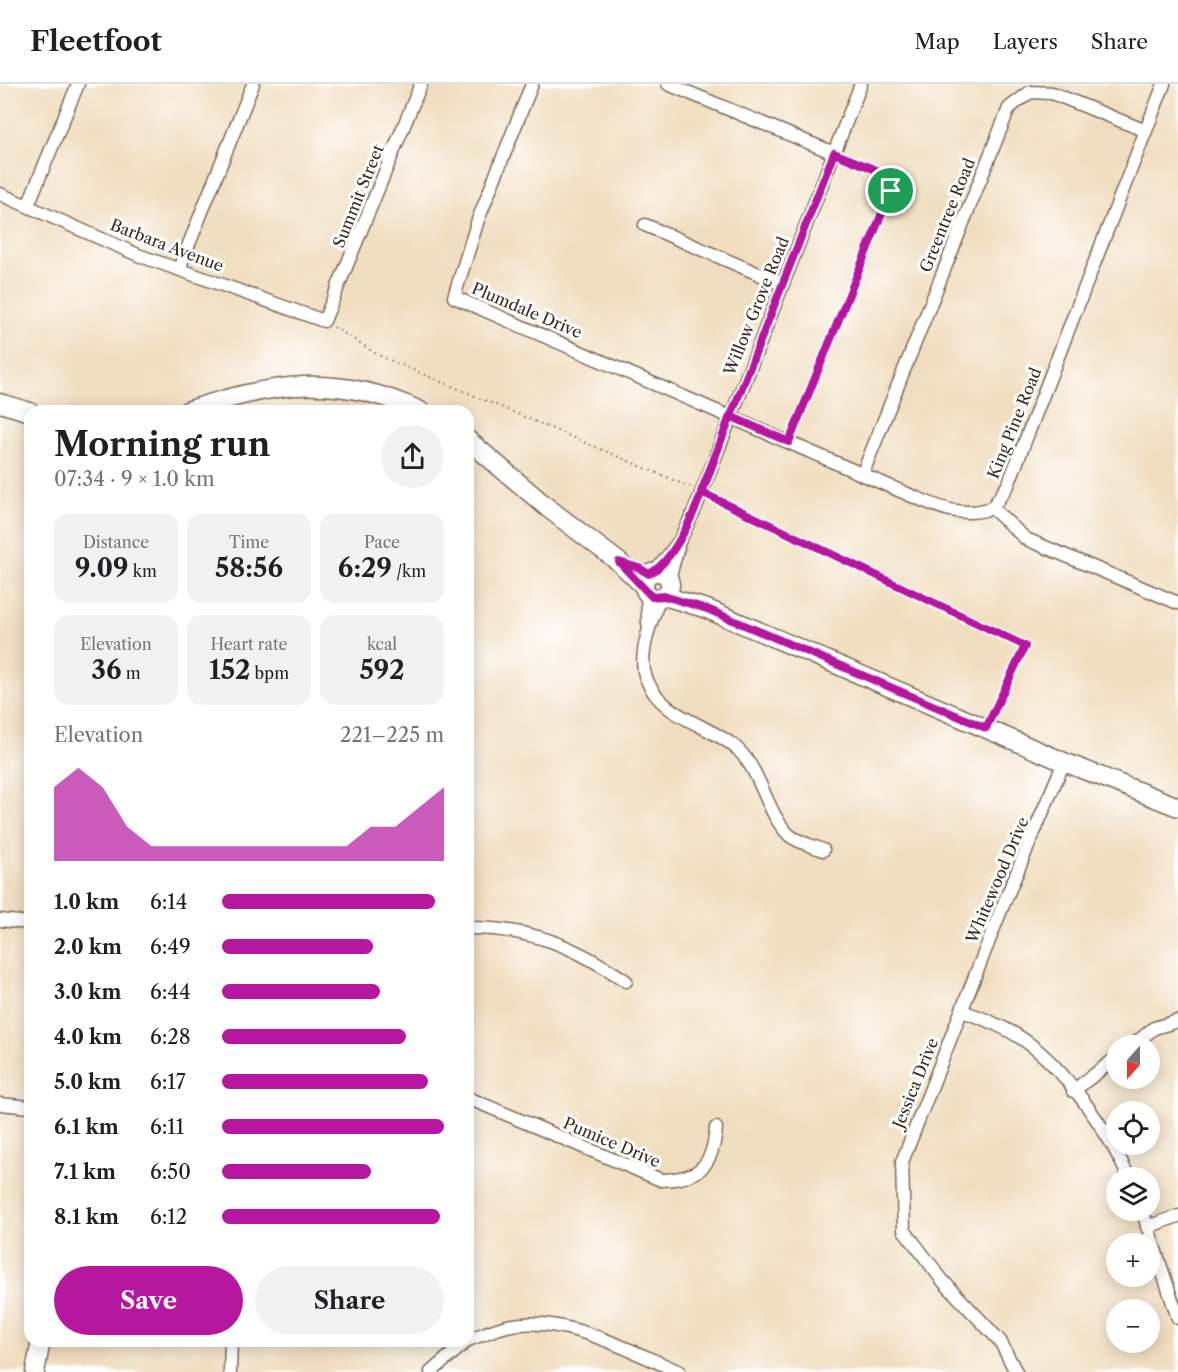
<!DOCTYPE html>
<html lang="en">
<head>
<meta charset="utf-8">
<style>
  body { margin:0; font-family:"Libre Caslon Text",serif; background:#f2f2f2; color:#202124; height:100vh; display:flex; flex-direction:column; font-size:22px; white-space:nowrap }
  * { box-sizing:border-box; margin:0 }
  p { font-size:20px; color:#757577 }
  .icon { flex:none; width:33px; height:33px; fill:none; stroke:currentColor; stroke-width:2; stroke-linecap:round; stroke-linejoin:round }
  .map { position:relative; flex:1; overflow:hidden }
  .panel { position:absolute; left:24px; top:321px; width:450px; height:942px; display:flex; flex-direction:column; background:#fff; border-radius:18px; box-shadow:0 3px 15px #0003 }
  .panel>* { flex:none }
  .needle { width:39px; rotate:201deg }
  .tools { position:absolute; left:1106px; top:951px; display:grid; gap:12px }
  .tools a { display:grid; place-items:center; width:54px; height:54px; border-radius:50%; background:#fff; box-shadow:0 3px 15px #0003; font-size:30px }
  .pin { position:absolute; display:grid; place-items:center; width:51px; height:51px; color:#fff; margin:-26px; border:3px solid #fff; border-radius:50%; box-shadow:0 2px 6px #0007 }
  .round { display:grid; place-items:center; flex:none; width:63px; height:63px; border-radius:32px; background:#f2f2f2 }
  .headline { display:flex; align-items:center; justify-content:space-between; height:102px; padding:0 30px }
  h1 { font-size:33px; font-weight:700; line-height:45px }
  .metrics { display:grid; grid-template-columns:repeat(3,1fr); gap:9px; height:102px; padding:6px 30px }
  .metrics div { display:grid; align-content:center; border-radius:15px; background:#f2f2f2; text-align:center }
  .metrics b { font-size:26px; font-weight:700 }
  .metrics small { font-size:16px; font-weight:400 }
  .metrics p { font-size:16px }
  .chart { height:168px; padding:12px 30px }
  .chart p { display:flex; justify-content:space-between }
  .chart svg { width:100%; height:108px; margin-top:6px; fill:#b5179e; opacity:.7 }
  .primary-button { display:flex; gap:12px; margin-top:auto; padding:12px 30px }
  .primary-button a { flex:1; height:69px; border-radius:36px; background:#b5179e; color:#fff; font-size:24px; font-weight:700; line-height:69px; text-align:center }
  .primary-button a+a { background:#f2f2f2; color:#202124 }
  ul { padding:0 30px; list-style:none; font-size:20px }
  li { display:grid; grid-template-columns:96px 72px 1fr; align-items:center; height:45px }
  li i { height:15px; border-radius:8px; background:#b5179e }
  header { display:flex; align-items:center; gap:36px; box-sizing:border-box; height:84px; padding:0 30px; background:#fff; border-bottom:2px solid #e0e0e0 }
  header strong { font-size:28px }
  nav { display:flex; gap:33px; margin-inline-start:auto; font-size:21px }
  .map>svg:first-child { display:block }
</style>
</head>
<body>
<header>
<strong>Fleetfoot</strong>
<nav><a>Map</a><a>Layers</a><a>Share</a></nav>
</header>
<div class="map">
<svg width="1178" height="1288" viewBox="0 0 1178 1288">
  <rect width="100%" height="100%" fill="#fff"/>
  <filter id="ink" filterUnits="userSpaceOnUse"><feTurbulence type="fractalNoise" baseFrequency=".0167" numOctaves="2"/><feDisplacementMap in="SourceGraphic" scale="12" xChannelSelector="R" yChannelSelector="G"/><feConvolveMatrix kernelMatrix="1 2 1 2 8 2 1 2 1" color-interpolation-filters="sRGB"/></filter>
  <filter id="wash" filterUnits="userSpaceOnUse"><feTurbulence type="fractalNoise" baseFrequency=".008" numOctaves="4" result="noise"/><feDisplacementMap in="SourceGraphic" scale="24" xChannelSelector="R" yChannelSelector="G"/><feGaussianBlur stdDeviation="1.35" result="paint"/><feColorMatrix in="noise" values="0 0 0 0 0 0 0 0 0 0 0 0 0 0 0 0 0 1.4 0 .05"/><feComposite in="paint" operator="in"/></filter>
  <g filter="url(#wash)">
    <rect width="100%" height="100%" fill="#f1dec0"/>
  </g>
  <g filter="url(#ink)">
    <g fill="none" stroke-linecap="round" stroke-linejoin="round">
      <defs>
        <path id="lane" d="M789 358 891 107 890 94 886 90 834 69"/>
        <g id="street">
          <path d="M532 0 478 136 454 213 912 412C940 424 962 434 992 424L1008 401 1164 0"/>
          <path d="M668 0 834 69"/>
          <path d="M0 110 138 171 324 237 421 0"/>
          <path d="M28 121 78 0"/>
          <path d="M645 141 782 200"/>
          <path d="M179 185 253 0"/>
          <path d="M862 391 1009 24 1030 8 1052 9 1146 47"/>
          <path d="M992 424 1026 455 1178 519"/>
          <path d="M656 487 680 456 695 425 861 0"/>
          <path d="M669 495 678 463"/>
          <path d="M647 508 648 539"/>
          <path d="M660 514C652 534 637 572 646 594 661 633 703 638 734 662 762 685 764 726 789 751 797 758 813 762 823 766"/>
          <path d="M0 836 30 839"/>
          <path d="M468 844C532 844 574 862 626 897"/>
          <path d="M962 927C983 934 1005 943 1024 956 1065 984 1109 1048 1129 1094"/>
          <path d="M1132 962 1154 944 1178 937"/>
          <path d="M1073 1007 1116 974"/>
          <path d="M468 1014 661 1096C699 1095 713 1082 716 1044"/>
          <path d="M0 1020 30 1023"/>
          <path d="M1142 1126 1178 1234"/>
          <path d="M1147 1143 1178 1132"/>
          <path d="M468 1256C481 1251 494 1245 507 1242 562 1229 630 1267 680 1288"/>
          <path d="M230 1288 231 1257"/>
          <path d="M431 1288 467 1257"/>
          <path d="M1016 1288 1000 1257 943 1197 904 1146 902 1078 1003 821 1064 678"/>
        </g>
        <g id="secondary">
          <path d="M0 319 30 328"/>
          <path d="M187 327C270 299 338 288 420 327"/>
          <path d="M468 356 548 424 619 478 644 502"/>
          <circle cx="657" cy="501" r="13"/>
          <path d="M664 512 707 525 1064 678 1178 723"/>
          <path d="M35 1288 41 1257"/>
        </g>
      </defs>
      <use href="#lane" stroke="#7b6957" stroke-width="9"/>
      <use href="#street" stroke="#7b6957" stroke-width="15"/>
      <use href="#secondary" stroke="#7b6957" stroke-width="21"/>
      <g stroke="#7b6957" stroke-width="2" stroke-dasharray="1.5 4.5" stroke-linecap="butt">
        <path d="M334 243 378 271 690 403"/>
        <path d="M711 413 1025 562 992 631"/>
      </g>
      <use href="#lane" stroke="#fff" stroke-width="6"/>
      <use href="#street" stroke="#fff" stroke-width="12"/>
      <use href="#secondary" stroke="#fff" stroke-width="18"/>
    </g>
  </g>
  <g fill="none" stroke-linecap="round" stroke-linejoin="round" filter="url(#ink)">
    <defs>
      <path id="route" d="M891 107 789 358 730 332C715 371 686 472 649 490L639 484 619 478 652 513 664 512 707 525 986 644 1025 562 701 408 834 69 886 90 891 101V107"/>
    </defs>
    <use href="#route" stroke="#fff" stroke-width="12"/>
    <use href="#route" stroke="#b5179e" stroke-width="8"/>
  </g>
  <g text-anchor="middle" stroke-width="6" stroke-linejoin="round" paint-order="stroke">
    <g font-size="16" fill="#3b2a1e" stroke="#fff">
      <text transform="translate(358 112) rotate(-68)" y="6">Summit Street</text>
      <text transform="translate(947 131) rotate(-68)" y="6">Greentree Road</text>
      <text transform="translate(167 161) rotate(21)" y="6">Barbara Avenue</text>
      <text transform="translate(756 222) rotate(-68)" y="6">Willow Grove Road</text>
      <text transform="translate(527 226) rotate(23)" y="6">Plumdale Drive</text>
      <text transform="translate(1014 339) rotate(-68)" y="6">King Pine Road</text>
      <text transform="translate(997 796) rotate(-67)" y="6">Whitewood Drive</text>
      <text transform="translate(915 999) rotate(-68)" y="6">Jessica Drive</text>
      <text transform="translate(612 1058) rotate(23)" y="6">Pumice Drive</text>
    </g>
  </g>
</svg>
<div class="tools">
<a><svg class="needle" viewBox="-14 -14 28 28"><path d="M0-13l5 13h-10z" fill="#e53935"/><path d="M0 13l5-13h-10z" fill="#757577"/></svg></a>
<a><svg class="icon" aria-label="locate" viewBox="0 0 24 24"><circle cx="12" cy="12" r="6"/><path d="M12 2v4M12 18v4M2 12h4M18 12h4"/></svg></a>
<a><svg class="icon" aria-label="layers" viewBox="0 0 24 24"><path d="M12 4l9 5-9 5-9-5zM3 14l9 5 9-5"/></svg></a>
<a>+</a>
<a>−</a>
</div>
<div class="pin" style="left:891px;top:107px;background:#1e9e55"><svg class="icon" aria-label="arrive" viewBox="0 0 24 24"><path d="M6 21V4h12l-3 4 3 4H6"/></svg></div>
<section class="panel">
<div class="headline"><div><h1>Morning run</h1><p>07:34 · 9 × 1.0 km</p></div><a class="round"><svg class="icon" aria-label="share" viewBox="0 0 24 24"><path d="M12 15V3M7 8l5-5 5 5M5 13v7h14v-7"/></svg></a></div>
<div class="metrics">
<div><p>Distance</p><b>9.09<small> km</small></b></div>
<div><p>Time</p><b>58:56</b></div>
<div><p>Pace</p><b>6:29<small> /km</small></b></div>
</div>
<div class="metrics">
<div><p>Elevation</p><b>36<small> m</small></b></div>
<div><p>Heart rate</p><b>152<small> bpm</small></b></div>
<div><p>kcal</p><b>592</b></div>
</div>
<div class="chart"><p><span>Elevation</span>221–225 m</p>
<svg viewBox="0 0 160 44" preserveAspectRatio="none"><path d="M0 44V14L10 6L20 14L30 30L40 38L50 38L60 38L70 38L80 38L90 38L100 38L110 38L120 38L130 30L140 30L150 22L160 14V44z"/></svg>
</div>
<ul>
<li><b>1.0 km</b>6:14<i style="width:96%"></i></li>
<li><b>2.0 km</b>6:49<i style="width:68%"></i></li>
<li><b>3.0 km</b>6:44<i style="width:71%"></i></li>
<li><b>4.0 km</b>6:28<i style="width:83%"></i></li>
<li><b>5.0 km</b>6:17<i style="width:93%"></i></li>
<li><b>6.1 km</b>6:11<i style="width:100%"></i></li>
<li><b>7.1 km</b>6:50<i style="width:67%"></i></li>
<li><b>8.1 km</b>6:12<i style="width:98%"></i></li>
</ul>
<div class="primary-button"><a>Save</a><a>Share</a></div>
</section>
</div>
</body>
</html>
